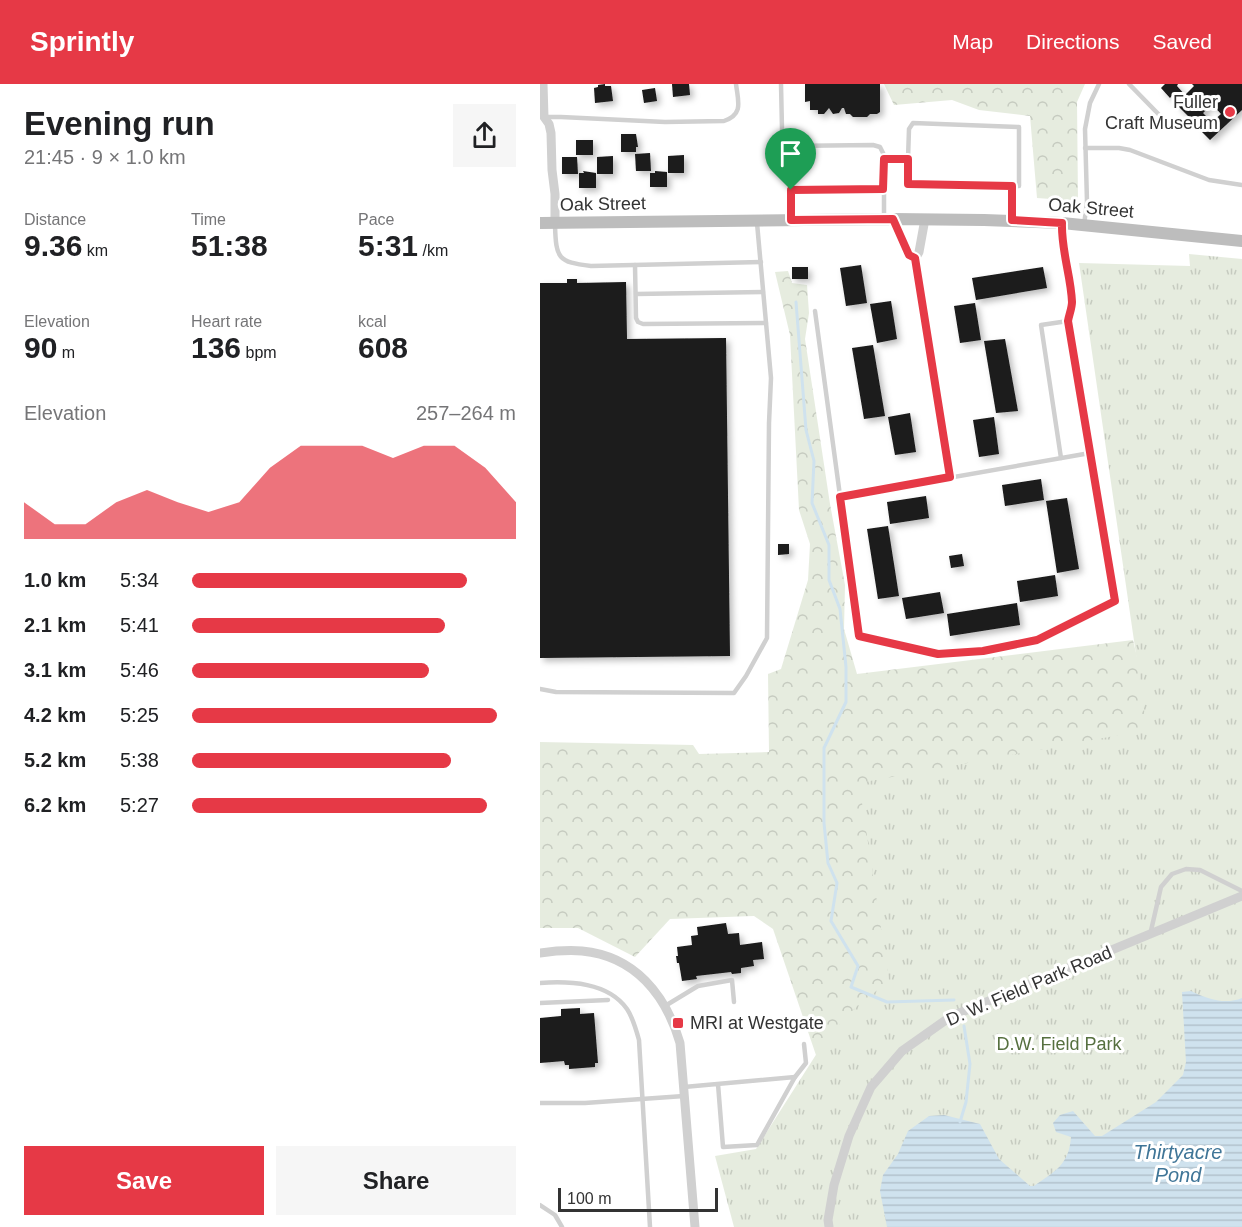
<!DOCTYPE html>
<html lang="en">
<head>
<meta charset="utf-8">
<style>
  body { margin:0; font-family:Helvetica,sans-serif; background:#f6f6f6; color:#202124; height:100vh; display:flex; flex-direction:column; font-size:22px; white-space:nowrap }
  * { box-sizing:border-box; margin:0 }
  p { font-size:20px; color:#757577 }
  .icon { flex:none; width:33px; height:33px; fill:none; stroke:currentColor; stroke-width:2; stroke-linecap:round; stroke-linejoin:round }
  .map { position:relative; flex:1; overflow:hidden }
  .drawer { display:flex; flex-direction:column; background:#fff; width:540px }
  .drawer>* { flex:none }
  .scale { position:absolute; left:18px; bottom:15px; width:160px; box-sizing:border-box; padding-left:6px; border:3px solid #333; border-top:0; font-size:16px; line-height:21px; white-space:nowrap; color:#333; -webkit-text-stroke:4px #fff; paint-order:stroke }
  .pin { position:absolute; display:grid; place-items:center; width:51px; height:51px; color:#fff; margin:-62px -26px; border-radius:50% 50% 50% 0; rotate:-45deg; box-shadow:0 0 6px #0007 }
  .pin .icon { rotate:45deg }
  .round { display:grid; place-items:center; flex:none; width:63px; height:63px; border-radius:0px; background:#f6f6f6 }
  .headline { display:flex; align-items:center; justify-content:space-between; height:102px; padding:0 24px }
  h1 { font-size:33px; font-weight:700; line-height:45px }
  .stats { display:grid; grid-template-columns:repeat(3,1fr); gap:9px; height:102px; padding:6px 24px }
  .stats div { display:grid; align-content:center }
  .stats b { font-size:30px; font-weight:700 }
  .stats small { font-size:16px; font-weight:400 }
  .stats p { font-size:16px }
  .chart { height:168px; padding:12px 24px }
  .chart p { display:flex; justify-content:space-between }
  .chart svg { width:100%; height:108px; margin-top:6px; fill:#e63946; opacity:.7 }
  .cta { display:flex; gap:12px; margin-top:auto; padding:12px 24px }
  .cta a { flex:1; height:69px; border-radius:0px; background:#e63946; color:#fff; font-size:24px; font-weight:700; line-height:69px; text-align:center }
  .cta a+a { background:#f6f6f6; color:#202124 }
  ul { padding:0 24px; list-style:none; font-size:20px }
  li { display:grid; grid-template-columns:96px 72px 1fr; align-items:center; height:45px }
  li i { height:15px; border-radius:8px; background:#e63946 }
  header { display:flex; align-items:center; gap:36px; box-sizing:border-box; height:84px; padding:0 30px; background:#e63946; color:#fff }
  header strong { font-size:28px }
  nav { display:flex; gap:33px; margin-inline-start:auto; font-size:21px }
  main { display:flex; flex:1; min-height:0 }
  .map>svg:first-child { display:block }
</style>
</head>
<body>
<header>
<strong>Sprintly</strong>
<nav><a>Map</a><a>Directions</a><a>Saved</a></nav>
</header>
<main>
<section class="drawer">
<div class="headline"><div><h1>Evening run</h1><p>21:45 · 9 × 1.0 km</p></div><a class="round"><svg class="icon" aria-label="share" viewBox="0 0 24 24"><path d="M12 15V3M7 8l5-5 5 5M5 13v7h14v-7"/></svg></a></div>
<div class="stats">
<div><p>Distance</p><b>9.36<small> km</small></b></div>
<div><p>Time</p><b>51:38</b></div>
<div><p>Pace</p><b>5:31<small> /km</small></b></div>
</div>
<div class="stats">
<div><p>Elevation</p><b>90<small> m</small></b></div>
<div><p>Heart rate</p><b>136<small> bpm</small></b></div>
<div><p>kcal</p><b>608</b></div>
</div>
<div class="chart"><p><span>Elevation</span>257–264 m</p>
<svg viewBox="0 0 160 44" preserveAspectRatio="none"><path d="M0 44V29L10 38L20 38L30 29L40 24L50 29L60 33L70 29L80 15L90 6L100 6L110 6L120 11L130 6L140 6L150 15L160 29V44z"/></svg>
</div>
<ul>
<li><b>1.0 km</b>5:34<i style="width:85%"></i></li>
<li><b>2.1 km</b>5:41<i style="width:78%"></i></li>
<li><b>3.1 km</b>5:46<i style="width:73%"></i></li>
<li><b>4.2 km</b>5:25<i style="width:94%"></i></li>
<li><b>5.2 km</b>5:38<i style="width:80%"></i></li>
<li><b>6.2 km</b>5:27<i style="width:91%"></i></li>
</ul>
<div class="cta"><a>Save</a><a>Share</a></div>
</section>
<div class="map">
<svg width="702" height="1143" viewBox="0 0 702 1143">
  <defs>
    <pattern id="forest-crowns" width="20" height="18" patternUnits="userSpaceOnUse" patternTransform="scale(1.5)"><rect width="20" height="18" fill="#e6ecdf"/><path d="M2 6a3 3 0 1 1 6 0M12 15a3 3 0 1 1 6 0" fill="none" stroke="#c6cbc0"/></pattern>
    <pattern id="park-tufts" width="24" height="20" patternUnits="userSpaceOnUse" patternTransform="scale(1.5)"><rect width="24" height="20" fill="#e6ecdf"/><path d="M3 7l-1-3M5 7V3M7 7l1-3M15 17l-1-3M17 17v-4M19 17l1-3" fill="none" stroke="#c6cbc0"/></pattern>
    <pattern id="water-rules" width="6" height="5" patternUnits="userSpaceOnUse" patternTransform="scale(1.5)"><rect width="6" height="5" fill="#cfe2ee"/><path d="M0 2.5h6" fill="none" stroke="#b2c2cd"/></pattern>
    <filter id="shadow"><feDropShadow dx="3.5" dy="3.5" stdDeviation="3" flood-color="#0004"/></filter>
  </defs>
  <rect width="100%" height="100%" fill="#fff"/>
  <g fill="url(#forest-crowns)">
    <path d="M344 0H545L537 18 538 117 497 114 490 32 439 26 412 16 354 21Z"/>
    <path d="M248 187 252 199 267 201 269 229 265 255 290 420 305 501 304 545 317 590 593 556 615 650 278 977 233 845 214 832 130 835 95 873 38 844H0V658L153 661 159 670 229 668 228 590 241 585 268 496 270 460 259 426 250 251 235 188Z"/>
  </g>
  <path fill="url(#park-tufts)" d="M649 170 702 175V1143H194L175 1072 216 1065 286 955 317 922 349 897 319 699 607 646 539 179 650 182Z"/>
  <path fill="url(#water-rules)" d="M651 907C667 915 685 921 702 914V1143H347L340 1107 343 1091 358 1070 368 1047 389 1032 404 1031 440 1040 459 1075 490 1102H494C515 1087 529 1081 531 1053L516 1048 513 1039 520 1031 533 1027 555 1052H562L616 1018 643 991 646 978 642 908Z"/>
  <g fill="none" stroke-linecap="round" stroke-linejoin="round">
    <g stroke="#cfe2ee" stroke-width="3">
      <path d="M256 218 266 346 274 377 272 419 289 461V496L300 525 306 583V618L284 664V739L288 779 297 799 291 837 318 882 311 903 347 918 414 916"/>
      <path d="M420 1038 426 1018 430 980 424 942"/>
    </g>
  </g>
  <g fill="#1a1a1a" fill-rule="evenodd" filter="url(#shadow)">
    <path d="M65 0V2H71L73 17 55 19 54 4 58 3V1Z"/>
    <path d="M132 0H149L150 11 133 13Z"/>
    <path d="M265 0H340V28L337 30H330L327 33H313L310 30H306L304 24H302L299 29 293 30 289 24 284 30H278V26H270V17L265 18Z"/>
    <path d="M625 0H638L637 2 645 11 654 2 652 0H702V26L670 56 662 48 666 44 657 35 654 38 636 20 640 17 633 10 630 14 621 4ZM672 20 681 30 672 38 663 29Z"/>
    <path d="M115 4 117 17 104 19 102 6Z"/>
    <path d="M81 50H96L98 63H96V68H81Z"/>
    <rect x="36" y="56" width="17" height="15"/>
    <path d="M110 69 111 87H96L95 70Z"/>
    <path d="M144 71V89H128V72Z"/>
    <path d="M73 72V90H57V73Z"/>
    <path d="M22 73H37L38 90H22Z"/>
    <path d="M43 87 56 89V104H39V89H44Z"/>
    <path d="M115 87 127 88V103H110V89H115Z"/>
    <path d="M321 181 327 219 306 222 300 184Z"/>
    <rect x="252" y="183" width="16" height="12"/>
    <path d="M503 183 507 204 436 216 432 194Z"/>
    <path d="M27 195H37V199L86 198 87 255 186 254 190 572 0 574V199H27Z"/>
    <path d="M351 217 357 255 337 259 330 220Z"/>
    <path d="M435 219 441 256 420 259 414 222Z"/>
    <path d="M465 255 478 327 456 329 444 257Z"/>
    <path d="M333 261 345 332 324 335 312 264Z"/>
    <path d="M370 329 376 368 355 371 348 333Z"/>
    <path d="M454 333 459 370 439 373 433 336Z"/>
    <path d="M501 395 504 416 465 422 462 401Z"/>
    <path d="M386 412 389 434 350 440 347 418Z"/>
    <path d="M527 414 539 485 517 489 506 417Z"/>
    <path d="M348 442 359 512 338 515 327 445Z"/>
    <path d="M238 460H249V470L238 471Z"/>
    <path d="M422 470 424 482 411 484 409 472Z"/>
    <path d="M515 491 518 512 480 518 477 497Z"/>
    <path d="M400 508 404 529 366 535 362 514Z"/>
    <path d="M477 519 480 541 410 552 407 530Z"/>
    <path d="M186 839 188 850 199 849 200 861 222 858 224 875 213 876 214 882 201 884V889L192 890 191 888 156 892 157 895 142 897 139 879H137L136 872H138L137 863 152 861 151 852 158 851 157 843Z"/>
    <path d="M40 924V930L54 929 58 979H55V983L29 985V981H25L24 977 0 979V934L21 932V925Z"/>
  </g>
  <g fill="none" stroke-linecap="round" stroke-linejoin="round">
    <g stroke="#d0d0d0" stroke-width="4.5">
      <path d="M241 0 242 45 246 62"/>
      <path d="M589 0 632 44"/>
      <path d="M4 33H21L125 38 184 37C204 30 198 17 196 0"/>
      <path d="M545 64H579L590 66 669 96 702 101"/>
      <path d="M344 75H368V100L479 102V43L373 39 369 45 368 75"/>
      <path d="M251 106 343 105"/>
      <path d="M251 135V106L247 85 246 62 333 61 340 63 344 71V135"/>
      <path d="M472 136V102"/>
      <path d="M15 141C16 175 18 178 51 182L221 178"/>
      <path d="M544 141 547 118 545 45 550 19 559 0"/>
      <path d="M95 181 96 234 98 238 103 240 226 239"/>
      <path d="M96 210 223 208"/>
      <path d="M275 227 319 552 398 570 443 567 497 556 575 517 528 237 532 220 525 171 521 152 522 142"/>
      <path d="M521 374 501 241 528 237"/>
      <path d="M300 413 550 369"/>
      <path d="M0 605 16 608 194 609 206 592 227 554 229 339 231 294 217 139"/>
      <path d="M610 851 621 803 632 790 646 785 660 786 702 807"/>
      <path d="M0 899C29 897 68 898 87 925 93 934 96 945 99 956L110 1143"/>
      <path d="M0 919 68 916"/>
      <path d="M125 922 158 902 192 896 194 918"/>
      <path d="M255 993 266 979 264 960"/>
      <path d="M144 1003 255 993 217 1061 183 1063 178 1000"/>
      <path d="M0 1019H45L144 1012"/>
      <path d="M0 1121 15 1131 22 1143"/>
    </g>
    <g stroke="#d0d0d0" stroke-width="9">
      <path d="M3 0 4 33 9 40 11 49 12 86 15 110V138"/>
      <path d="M353 135 369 171 375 175"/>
      <path d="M385 135 379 168 375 175 410 393"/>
      <path d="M0 869C14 867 28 866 42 867 95 872 126 911 140 959L155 1143"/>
      <path d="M289 1143 288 1136 294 1101 309 1052 331 1003 362 967 410 933 702 812"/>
    </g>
    <path stroke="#bdbdbd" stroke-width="12" d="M0 139 353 135 444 136 522 139 702 157"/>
  </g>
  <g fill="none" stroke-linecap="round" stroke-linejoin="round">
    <defs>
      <path id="route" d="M344 75H368V100L472 102V136L522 139C521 166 531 192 532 218 532 224 529 231 528 237L575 517 497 556 443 567 398 570 319 552 300 413 410 393 375 174 369 171 353 135 251 136V106L343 105Z"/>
    </defs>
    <use href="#route" stroke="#fff" stroke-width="12"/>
    <use href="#route" stroke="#e63946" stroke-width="8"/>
  </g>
  <g fill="#e63946" stroke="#fff" stroke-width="2">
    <circle cx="690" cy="28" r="6"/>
    <rect x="132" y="933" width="12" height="12" rx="3"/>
  </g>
  <g text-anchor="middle" stroke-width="6" stroke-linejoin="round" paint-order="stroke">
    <g font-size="18" fill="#333" stroke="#fff" text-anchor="end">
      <text x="678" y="24">Fuller<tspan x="678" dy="21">Craft Museum</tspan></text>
      <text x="150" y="945" text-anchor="start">MRI at Westgate</text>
    </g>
    <g font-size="18" fill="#333" stroke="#fff">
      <text transform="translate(63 120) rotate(-1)" y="6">Oak Street</text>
      <text transform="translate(551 124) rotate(5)" y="6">Oak Street</text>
      <text transform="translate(489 902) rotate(-23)" y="6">D. W. Field Park Road</text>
    </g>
    <g font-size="18" fill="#56703f" stroke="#fff">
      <text x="519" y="966">D.W. Field Park</text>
    </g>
    <g font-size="20" font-style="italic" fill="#3f7597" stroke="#fff">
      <text x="638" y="1075">Thirtyacre<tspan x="638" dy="23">Pond</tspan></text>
    </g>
  </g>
</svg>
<div class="scale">100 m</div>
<div class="pin" style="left:251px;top:106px;background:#1e9e55"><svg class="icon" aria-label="arrive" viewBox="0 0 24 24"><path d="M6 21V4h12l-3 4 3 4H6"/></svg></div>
</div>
</main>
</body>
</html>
